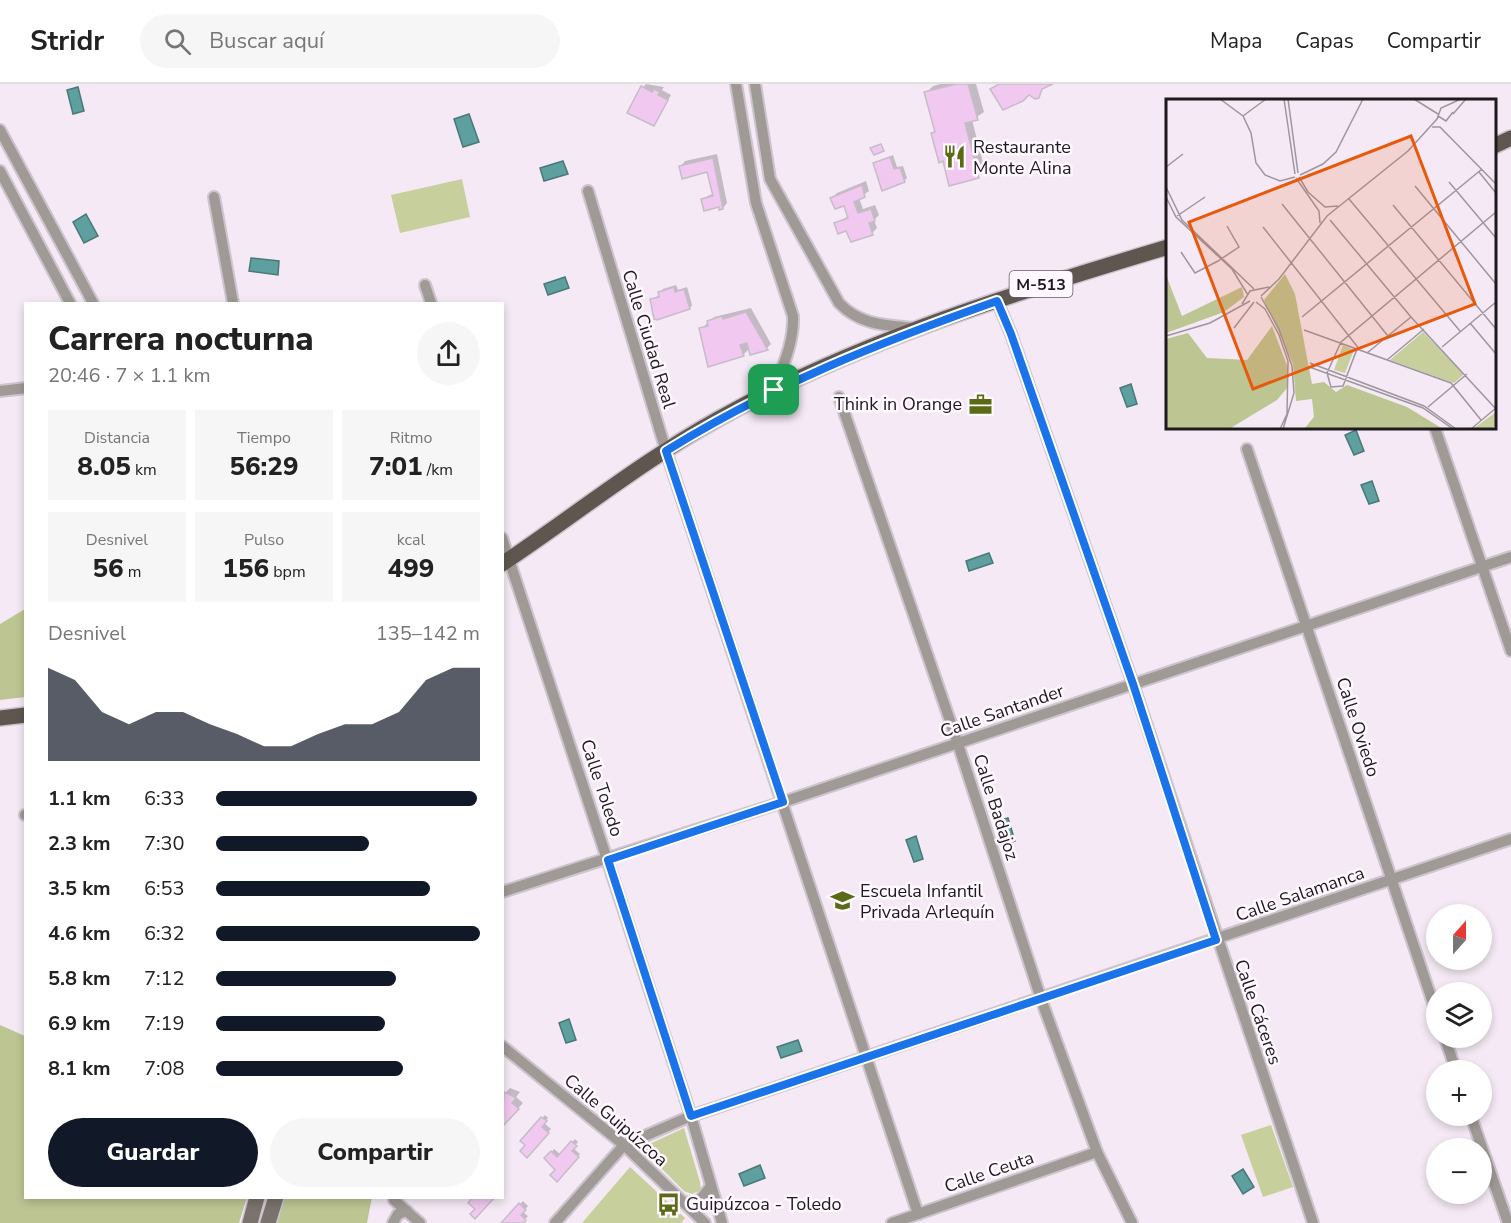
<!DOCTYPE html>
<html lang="es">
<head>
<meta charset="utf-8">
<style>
  body { margin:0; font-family:"Nunito Sans",sans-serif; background:#f6f6f6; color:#222; height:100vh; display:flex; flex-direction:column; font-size:22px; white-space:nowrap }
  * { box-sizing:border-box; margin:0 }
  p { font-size:20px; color:#767676 }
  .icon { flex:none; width:33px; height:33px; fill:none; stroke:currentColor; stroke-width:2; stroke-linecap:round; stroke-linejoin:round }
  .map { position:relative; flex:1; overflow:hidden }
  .side { position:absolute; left:24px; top:218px; width:480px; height:897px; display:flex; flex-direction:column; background:#fff; border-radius:0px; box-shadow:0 3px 9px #0003 }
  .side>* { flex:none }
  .needle { width:39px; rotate:21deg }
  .controls { position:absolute; left:1426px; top:820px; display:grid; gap:12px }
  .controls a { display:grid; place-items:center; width:66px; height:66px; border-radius:50%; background:#fff; box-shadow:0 3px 9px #0003; font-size:30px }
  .pin { position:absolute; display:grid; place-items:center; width:51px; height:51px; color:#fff; margin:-26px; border-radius:12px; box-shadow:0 3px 9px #0006 }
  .round { display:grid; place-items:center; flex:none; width:63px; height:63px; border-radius:32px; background:#f6f6f6 }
  .headline { display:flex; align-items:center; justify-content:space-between; height:102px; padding:0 24px }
  h1 { font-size:33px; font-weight:800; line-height:45px }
  .figures { display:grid; grid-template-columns:repeat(3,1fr); gap:9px; height:102px; padding:6px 24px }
  .figures div { display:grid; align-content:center; border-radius:0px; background:#f6f6f6; text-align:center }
  .figures b { font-size:26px; font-weight:800 }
  .figures small { font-size:16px; font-weight:400 }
  .figures p { font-size:16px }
  .chart { height:168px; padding:12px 24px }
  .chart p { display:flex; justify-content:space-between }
  .chart svg { width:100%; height:108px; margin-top:6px; fill:#111827; opacity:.7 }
  .button { display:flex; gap:12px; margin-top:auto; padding:12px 24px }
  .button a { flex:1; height:69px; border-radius:36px; background:#111827; color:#fff; font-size:24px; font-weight:800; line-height:69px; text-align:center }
  .button a+a { background:#f6f6f6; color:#222 }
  ul { padding:0 24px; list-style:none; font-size:20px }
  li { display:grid; grid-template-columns:96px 72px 1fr; align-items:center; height:45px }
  li i { height:15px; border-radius:8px; background:#111827 }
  header { display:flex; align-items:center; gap:36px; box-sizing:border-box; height:84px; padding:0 30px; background:#fff; border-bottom:2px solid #e0e0e0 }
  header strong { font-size:28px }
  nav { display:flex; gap:33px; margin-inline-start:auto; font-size:21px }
  .search { width:420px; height:54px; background:#f6f6f6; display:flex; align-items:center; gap:15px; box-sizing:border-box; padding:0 21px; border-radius:33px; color:#767676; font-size:22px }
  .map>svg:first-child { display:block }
</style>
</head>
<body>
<header>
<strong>Stridr</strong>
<div class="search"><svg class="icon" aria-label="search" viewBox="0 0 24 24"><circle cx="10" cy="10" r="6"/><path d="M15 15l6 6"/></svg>Buscar aquí</div>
<nav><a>Mapa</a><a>Capas</a><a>Compartir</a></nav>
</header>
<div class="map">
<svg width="1511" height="1139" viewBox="0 0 1511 1139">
  <rect width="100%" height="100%" fill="#f4e9f4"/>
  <g fill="#c7d09d">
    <path d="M462 95 470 133 400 149 391 111Z"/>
    <path d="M1271 1041 1293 1103 1263 1113 1241 1051Z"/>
    <path d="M684 1044 700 1098 701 1106 692 1110 684 1107 641 1064Z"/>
    <path d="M630 1083 685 1134 681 1139H582Z"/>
  </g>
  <g fill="#bdc593">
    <path d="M25 525V613L0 616V540Z"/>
    <path d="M0 941 25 952 26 1113H247L239 1139H0Z"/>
    <path d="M284 1113H372L367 1139H275Z"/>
  </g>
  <g fill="#5da09f" stroke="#4a7878" stroke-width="1.5">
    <path d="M78 3 84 27 73 30 67 6Z"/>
    <path d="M469 30 479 58 463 63 454 35Z"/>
    <path d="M563 77 568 90 544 97 540 84Z"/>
    <path d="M86 130 98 152 84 159 73 138Z"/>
    <path d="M251 174 279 177 278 191 249 187Z"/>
    <path d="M565 193 569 204 548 211 544 200Z"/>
    <path d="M1131 300 1137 320 1127 323 1120 304Z"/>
    <path d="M1356 346 1364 367 1354 371 1345 351Z"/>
    <path d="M1372 397 1379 417 1369 420 1361 401Z"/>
    <path d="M989 469 993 479 969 487 966 477Z"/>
    <path d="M1008 734 1015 757 1006 760 998 737Z"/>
    <path d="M916 752 923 775 914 778 906 756Z"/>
    <path d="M569 935 576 956 566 959 559 939Z"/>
    <path d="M798 956 802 967 781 974 777 963Z"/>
    <path d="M760 1081 765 1094 744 1102 739 1090Z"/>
    <path d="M1243 1085 1254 1103 1243 1110 1232 1092Z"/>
  </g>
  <g fill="#0003">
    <path d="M646 0 664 3 662 6 671 11 654 40 643 3Z"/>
    <path d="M940 0H976L984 28 972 36 985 86 978 92 944 75 932 49 936 46 926 9 933 2Z"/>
    <path d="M717 70 727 119 723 124 702 115 714 109 709 87 681 82 685 77Z"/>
    <path d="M893 71 897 83 903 82 907 94 904 97 874 80Z"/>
    <path d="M866 97 869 107 859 114 863 125 875 121 879 131 874 136 877 144 872 149 836 139 849 132 845 120 832 114 837 109Z"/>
    <path d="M676 201 678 206 687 203 692 221 690 224 652 215 660 211 663 205Z"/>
    <path d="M751 224 771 260 767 264H750L743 271 701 245 714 233Z"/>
    <path d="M510 1004 520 1008 516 1013 523 1019 502 1042V1012Z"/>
    <path d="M545 1031 548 1034 544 1039 551 1045 527 1071V1061L522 1057Z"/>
    <path d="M575 1055 578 1058 573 1064 580 1070 557 1096V1086L547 1074 554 1065 561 1071Z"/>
    <path d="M523 1117 528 1122 523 1128 528 1132 522 1139H503Z"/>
  </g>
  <g fill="#f0c8f0" stroke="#c7bcc7" stroke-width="1.5">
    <path d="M956 0H968L978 36 965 39 979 94 949 102 943 77 939 79 931 49 935 48 924 8Z"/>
    <path d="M1053 0 1042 5 1039 14 1035 15 1029 11 1023 17 1003 26 990 5 999 0Z"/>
    <path d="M641 2 652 8 654 5 660 8 658 11 668 16 654 42 627 29Z"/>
    <path d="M881 60 884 67 874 71 870 64Z"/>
    <path d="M890 73 894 85 900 84 905 98 882 107 873 79Z"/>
    <path d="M713 74 723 125 719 126V123L704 127 701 115 713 112 707 88 682 95 679 82Z"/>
    <path d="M862 101 865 113 854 118 858 129 871 125 875 137 869 139 873 151 851 158 846 147 838 150 834 139 848 134 844 122 835 125 830 114Z"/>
    <path d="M674 203 675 208 684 205 690 225 657 236 654 235 650 215 659 213 658 208Z"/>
    <path d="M746 228 768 266 750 271 747 259 740 261 744 272 708 283 699 244 708 242 707 237 722 232 723 235Z"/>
    <path d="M504 1008 516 1014 512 1019 519 1025 502 1043Z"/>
    <path d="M541 1033 547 1037 542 1043 549 1049 527 1074 520 1067 525 1061 520 1057Z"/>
    <path d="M571 1057 577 1062 572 1067 579 1073 557 1098 550 1091 555 1086 544 1074 551 1067 557 1073Z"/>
    <path d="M473 1113H495L475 1135 470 1130 475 1125 468 1119Z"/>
    <path d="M519 1119 526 1126 521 1131 526 1136 524 1139H501Z"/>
  </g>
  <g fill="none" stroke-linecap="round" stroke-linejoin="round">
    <defs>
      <g id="street">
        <path d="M736 0 756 119 793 232C794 259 783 281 774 306"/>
        <path d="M755 0 770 95 839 219C860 241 884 241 914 244"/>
        <path d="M0 46 93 219"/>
        <path d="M0 87 70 219"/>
        <path d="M588 107 666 367 918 1130"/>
        <path d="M214 113 233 219"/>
        <path d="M425 201 431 219"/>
        <path d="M997 217 1011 250 1133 600 1313 1139"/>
        <path d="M0 307 26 304"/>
        <path d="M839 313 958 660 1041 915 1097 1068 1132 1139"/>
        <path d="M1435 344 1511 567"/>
        <path d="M1247 365 1437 931"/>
        <path d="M502 454 691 1032 722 1139"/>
        <path d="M25 731H26"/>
        <path d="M502 808 783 718 1511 473"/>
        <path d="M1445 954 1456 987"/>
        <path d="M502 962 624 1061 705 1139"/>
        <path d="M1471 1032 1508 1139"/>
        <path d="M394 1116 420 1139"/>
        <path d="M684 1119 699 1117 711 1102"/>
        <path d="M393 1139 398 1130 407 1127"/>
        <path d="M555 1139 624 1061 691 1032 1511 755"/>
        <path d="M892 1139 1097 1068"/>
      </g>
      <g id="secondary">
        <path d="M250 1139 257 1113"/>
        <path d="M268 1139 276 1113"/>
      </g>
      <g id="primary">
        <path d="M1494 62 1511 54"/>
        <path d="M502 480C574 432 642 377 718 335 858 257 1014 209 1168 163"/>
        <path d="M0 634 26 631"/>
      </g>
    </defs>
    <use href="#street" stroke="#cdc4cd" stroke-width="14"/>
    <use href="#secondary" stroke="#cdc4cd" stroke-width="18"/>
    <use href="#primary" stroke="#cdc4cd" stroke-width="18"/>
    <use href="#street" stroke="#9f9a96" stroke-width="10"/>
    <use href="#secondary" stroke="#7a726c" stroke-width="15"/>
    <use href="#primary" stroke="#5f564f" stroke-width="15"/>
  </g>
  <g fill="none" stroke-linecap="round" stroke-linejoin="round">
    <defs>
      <path id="route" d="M997 217 1011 250 1133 600 1216 856 691 1032 608 776 783 718 666 367C770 302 881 258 997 217Z"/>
    </defs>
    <use href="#route" stroke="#fff" stroke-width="12"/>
    <use href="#route" stroke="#1a73e8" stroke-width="8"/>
  </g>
  <defs>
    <symbol id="restaurant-bare" viewBox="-9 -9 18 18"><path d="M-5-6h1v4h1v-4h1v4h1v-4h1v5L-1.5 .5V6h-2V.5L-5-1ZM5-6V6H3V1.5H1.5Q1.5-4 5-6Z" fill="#5a6a15" stroke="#fff8ff" stroke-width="2.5" paint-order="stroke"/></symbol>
    <symbol id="office-bare" viewBox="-9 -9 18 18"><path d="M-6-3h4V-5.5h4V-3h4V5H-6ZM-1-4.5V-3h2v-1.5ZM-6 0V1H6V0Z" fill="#5a6a15" stroke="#fff8ff" stroke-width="2.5" paint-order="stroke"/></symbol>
    <symbol id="school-bare" viewBox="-9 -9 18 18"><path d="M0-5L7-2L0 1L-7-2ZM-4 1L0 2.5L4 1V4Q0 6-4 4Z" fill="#5a6a15" stroke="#fff8ff" stroke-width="2.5" paint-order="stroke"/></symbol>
    <symbol id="bus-bare" viewBox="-9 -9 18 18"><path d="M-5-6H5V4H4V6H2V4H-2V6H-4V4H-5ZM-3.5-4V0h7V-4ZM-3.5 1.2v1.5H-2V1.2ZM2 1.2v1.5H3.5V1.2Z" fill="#5a6a15" stroke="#fff8ff" stroke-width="2.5" paint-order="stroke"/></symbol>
  </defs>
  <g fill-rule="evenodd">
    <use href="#restaurant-bare" x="938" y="56" width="33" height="33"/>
    <use href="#office-bare" x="964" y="304" width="33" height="33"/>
    <use href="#school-bare" x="826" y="800" width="33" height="33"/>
    <use href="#bus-bare" x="652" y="1104" width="33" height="33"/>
  </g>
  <g text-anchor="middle" stroke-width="5" stroke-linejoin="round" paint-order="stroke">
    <rect fill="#fff8ff" stroke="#615c61" stroke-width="1.5" x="1009.5" y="187" width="63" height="26" rx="4.5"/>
    <g font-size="16" font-weight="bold" fill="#1d191d">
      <text x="1041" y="206">M-513</text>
    </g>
    <g font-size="18" fill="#1d191d" stroke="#fff8ff" text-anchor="start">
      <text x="973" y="69">Restaurante<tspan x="973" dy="21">Monte Alina</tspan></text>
      <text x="962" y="326" text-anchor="end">Think in Orange</text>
      <text x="860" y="813">Escuela Infantil<tspan x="860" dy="21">Privada Arlequín</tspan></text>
      <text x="686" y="1126">Guipúzcoa - Toledo</text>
    </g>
    <g font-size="18" fill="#1d191d" stroke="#fff8ff">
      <text transform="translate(649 255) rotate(73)" y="6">Calle Ciudad Real</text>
      <text transform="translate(1002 627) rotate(-19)" y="6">Calle Santander</text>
      <text transform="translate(1358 643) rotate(72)" y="6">Calle Oviedo</text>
      <text transform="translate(602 704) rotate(72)" y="6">Calle Toledo</text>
      <text transform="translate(996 723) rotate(72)" y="6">Calle Badajoz</text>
      <text transform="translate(1300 810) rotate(-19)" y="6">Calle Salamanca</text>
      <text transform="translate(1258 928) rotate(71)" y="6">Calle Cáceres</text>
      <text transform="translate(616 1036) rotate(41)" y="6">Calle Guipúzcoa</text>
      <text transform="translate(989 1088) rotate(-19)" y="6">Calle Ceuta</text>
    </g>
  </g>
  <g transform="translate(1166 15)">
    <rect width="330" height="330" fill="#f4e9f4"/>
    <path d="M257 233 298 275 288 284 224 261ZM177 246 188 251 179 274 168 271ZM330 313V326L325 330H307Z" fill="#c7d09d"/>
    <path d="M119 175 129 195 146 285 158 283 170 293 181 286 241 308 277 330H138L148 318 146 300 130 302 127 265 98 201ZM0 176 16 217 76 188 78 198 58 213 0 234ZM106 227 122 269 121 289 111 301 63 330H0V240L22 234 41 259 81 261Z" fill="#bdc593"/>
    <path fill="none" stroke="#9e969e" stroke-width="1.5" d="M54 0 77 17 85 34 90 64 99 76 114 82 129 78M118 0 129 75M122 0 132 74M248 0 272 15M287 15 300 0M77 17 100 0M272 17 280 22 287 13M266 28H274L330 85M0 68 17 55M313 73 330 94M134 76 157 65 170 53 197 0M133 78 142 93 159 108 172 107M130 79 153 112 154 124M283 83 330 139M249 87 330 185M0 88 16 121 88 190M0 98 10 118 66 170 82 196M183 100 294 232M116 105 222 237M227 106 330 230M11 117 39 98M164 121 245 218 330 310M97 128 194 251M15 153 29 174 52 162 73 148 61 127M95 197 113 180 161 117 242 52 271 20 275 9 295 0M95 198 113 230 126 267 128 294 117 330M90 203 99 210 113 236 122 262 121 315 114 330M76 205 84 192 103 188M136 218 316 70M304 224 330 255M68 229 88 203M138 231 285 284 315 321M0 237 44 224 84 202M276 248 330 203M191 250 177 287 165 288 161 274 175 243 330 113M201 254 245 218M221 261 258 230M144 264 258 307 290 330M146 265V269L257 309 287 330M262 308 301 275M305 330 330 309"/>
    <path fill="#e8590c" fill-opacity="0.15" stroke="#e8590c" stroke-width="3" d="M245 37 309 205 87 290 23 123Z"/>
    <rect width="330" height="330" fill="none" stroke="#1d191d" stroke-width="3"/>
  </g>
</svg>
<div class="controls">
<a><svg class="needle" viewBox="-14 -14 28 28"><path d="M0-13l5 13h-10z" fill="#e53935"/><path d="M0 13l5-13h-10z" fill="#767676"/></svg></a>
<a><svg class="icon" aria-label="layers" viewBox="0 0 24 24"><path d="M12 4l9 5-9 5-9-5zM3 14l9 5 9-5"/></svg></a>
<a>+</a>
<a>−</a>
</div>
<div class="pin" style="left:774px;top:306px;background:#1e9e55"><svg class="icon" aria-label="arrive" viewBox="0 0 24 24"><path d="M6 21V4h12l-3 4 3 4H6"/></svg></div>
<section class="side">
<div class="headline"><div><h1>Carrera nocturna</h1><p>20:46 · 7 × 1.1 km</p></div><a class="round"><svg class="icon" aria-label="share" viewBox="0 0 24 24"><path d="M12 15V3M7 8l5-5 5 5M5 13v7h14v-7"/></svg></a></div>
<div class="figures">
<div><p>Distancia</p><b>8.05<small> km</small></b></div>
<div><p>Tiempo</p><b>56:29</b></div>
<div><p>Ritmo</p><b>7:01<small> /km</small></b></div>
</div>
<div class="figures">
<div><p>Desnivel</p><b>56<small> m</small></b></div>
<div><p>Pulso</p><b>156<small> bpm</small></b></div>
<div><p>kcal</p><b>499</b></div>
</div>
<div class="chart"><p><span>Desnivel</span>135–142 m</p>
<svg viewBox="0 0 160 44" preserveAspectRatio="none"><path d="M0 44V6L10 11L20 24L30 29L40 24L50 24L60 29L70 33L80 38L90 38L100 33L110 29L120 29L130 24L140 11L150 6L160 6V44z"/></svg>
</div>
<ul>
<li><b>1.1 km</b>6:33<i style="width:99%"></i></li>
<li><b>2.3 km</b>7:30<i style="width:58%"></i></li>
<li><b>3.5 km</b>6:53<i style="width:81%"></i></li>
<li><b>4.6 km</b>6:32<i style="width:100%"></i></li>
<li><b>5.8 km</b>7:12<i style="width:68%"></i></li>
<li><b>6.9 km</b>7:19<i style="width:64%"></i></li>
<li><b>8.1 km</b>7:08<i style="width:71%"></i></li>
</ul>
<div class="button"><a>Guardar</a><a>Compartir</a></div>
</section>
</div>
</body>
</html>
